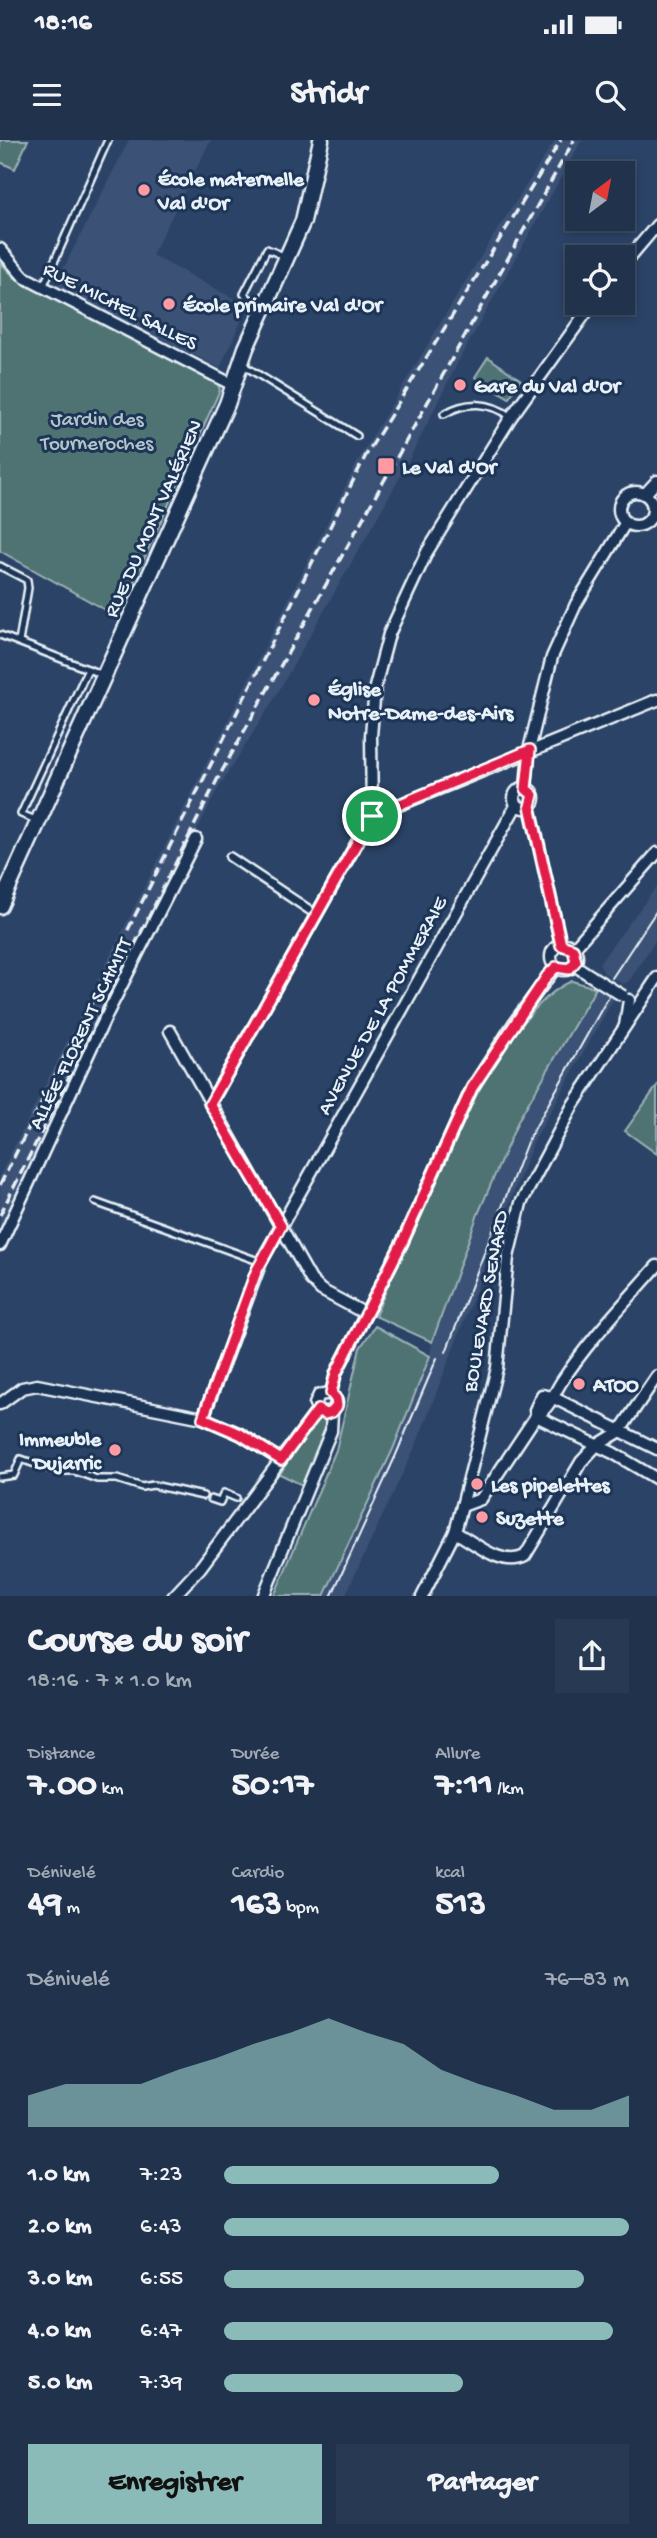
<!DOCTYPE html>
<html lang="fr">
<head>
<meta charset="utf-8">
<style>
  body { margin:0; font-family:"Gochi Hand",sans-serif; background:#283a53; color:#f1f3f6; height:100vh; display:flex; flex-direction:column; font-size:26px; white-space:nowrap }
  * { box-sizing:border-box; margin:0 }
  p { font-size:23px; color:#a2aab5 }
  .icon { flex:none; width:38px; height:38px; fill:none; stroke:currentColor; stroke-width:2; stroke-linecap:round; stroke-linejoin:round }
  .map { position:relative; height:1456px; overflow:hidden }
  .drawer { display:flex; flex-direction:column; background:#20324c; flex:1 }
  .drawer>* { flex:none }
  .needle { width:46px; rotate:32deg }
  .buttons { position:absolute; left:565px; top:21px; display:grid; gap:14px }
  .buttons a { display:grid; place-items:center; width:70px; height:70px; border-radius:0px; background:#20324c; box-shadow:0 4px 10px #0003,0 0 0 2px #3d4d64; font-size:35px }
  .pin { position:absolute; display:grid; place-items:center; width:60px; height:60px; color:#fff; margin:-30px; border:4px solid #fff; border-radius:50%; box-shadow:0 2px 7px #0007 }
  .round { display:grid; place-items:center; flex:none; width:74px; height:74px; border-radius:0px; background:#283a53 }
  .summary { display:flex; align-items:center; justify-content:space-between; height:119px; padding:0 28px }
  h1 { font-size:38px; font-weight:700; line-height:52px }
  .stats { display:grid; grid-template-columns:repeat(3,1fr); gap:10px; height:119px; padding:7px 28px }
  .stats div { display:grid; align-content:center }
  .stats b { font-size:35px; font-weight:700 }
  .stats small { font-size:19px; font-weight:400 }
  .stats p { font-size:19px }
  .chart { height:196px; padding:14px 28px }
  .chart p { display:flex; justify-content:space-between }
  .chart svg { width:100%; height:126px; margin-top:7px; fill:#8bbbb9; opacity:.7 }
  .action { display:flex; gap:14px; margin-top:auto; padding:14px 28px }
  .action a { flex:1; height:80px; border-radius:0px; background:#8bbbb9; color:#111; font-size:28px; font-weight:700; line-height:80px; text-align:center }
  .action a+a { background:#283a53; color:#f1f3f6 }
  ul { padding:0 28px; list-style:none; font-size:23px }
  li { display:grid; grid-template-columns:112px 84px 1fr; align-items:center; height:52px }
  li i { height:18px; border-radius:9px; background:#8bbbb9 }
  .status { display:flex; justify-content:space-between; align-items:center; height:49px; padding:0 35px; background:#20324c; direction:ltr }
  .status svg { height:19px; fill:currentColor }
  header { display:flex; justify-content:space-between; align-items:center; height:91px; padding:0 28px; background:#20324c; font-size:32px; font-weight:700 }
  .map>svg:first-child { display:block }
</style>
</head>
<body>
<div class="status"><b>18:16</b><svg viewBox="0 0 49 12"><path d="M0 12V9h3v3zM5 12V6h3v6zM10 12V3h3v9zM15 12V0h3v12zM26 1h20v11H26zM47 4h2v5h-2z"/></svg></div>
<header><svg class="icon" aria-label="menu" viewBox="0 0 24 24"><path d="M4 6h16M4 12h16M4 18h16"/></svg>Stridr<svg class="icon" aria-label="search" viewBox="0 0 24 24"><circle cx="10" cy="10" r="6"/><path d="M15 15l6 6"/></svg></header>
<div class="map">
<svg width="657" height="1457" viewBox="0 0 657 1457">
  <rect width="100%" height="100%" fill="#2b4366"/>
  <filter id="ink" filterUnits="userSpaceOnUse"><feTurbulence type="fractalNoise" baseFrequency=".0143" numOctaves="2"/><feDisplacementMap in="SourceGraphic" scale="14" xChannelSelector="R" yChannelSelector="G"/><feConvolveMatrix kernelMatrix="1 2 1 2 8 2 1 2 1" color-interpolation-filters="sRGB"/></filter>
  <g filter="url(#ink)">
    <g fill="#3a5174">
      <path d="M129 0H211L152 115 248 166 220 228 59 147 58 139Z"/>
      <path d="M555 0H582L460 218 403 332 273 561 216 652 0 1088V1035L360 317 482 114Z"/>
      <path d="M657 746V798L629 841 623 844 604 833 599 823Z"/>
      <path d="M596 848 614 858 533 1003 417 1303 345 1456 324 1457 393 1309 430 1216 432 1202 478 1074 519 979Z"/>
    </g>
    <g fill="#507373" stroke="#9cb2b6" stroke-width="2">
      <path d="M0 0H28L15 29 0 22Z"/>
      <path d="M0 122 16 139 218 244 220 250 118 477 0 411Z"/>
      <path d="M488 217 521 240 509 258 475 237Z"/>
      <path d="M572 841 596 848 519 979 478 1074 432 1202 375 1176C409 1098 495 872 572 841Z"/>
      <path d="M657 946V1014L625 991Z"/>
      <path d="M375 1186 430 1216 393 1309 324 1456H274L336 1310 360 1208Z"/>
      <path d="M319 1277 325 1280 327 1287 302 1345 280 1334 311 1281Z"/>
    </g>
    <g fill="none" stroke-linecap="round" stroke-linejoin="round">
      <defs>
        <g id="service">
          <path d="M43 147 108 0"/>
          <path d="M261 169 244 154 267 109 284 116"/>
          <path d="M243 225 357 296"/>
          <path d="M444 274C466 261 490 261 511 277"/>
          <path d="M0 426 27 440 28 448 19 502"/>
          <path d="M0 495 103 535"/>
          <path d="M38 681 21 674 88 529"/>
          <path d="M95 1062 261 1122"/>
          <path d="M0 1337 14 1335 21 1319 55 1331H74L97 1339H117L142 1347 153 1345 203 1356"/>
          <path d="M211 1359 220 1362 224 1353 236 1358"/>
        </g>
        <path id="pedestrian" d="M230 717 317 775"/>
        <g id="minor">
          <path d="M0 109 24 137 233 245"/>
          <path d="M623 125 657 85"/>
          <circle cx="636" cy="369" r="17"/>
          <path d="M645 354 657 341"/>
          <circle cx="524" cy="658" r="10"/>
          <path d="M526 649 529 610 552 517 576 464 626 382"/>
          <path d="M530 666 561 805"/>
          <path d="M372 676 657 560"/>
          <circle cx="564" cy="817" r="13"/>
          <path d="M573 809 657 713"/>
          <path d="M574 825 591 836"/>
          <path d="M625 886 629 860"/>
          <path d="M170 891 311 1140 321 1150 366 1174"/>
          <path d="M210 964 372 676 371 596 375 547 389 494 427 412 511 277 593 163"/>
          <path d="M0 1105 107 874 196 699"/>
          <path d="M657 1126C625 1163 589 1200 562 1241 554 1253 549 1269 536 1276L535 1270 542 1255 552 1257 657 1309"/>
          <path d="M331 1253 336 1233 402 1103 472 948 516 880 556 827"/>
          <path d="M331 1253 319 1255 315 1264 321 1272H332"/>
          <path d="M331 1253 337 1262 332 1272"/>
          <path d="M0 1264 22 1248 37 1245 203 1278 240 1294 281 1320"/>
          <path d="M203 1278 261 1122 517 664"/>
          <path d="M462 1366 481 1359 536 1276 613 1313 657 1339"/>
          <path d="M455 1392C475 1403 502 1428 525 1416L581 1322 596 1306 619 1292 657 1236"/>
          <path d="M173 1457 200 1428 318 1270"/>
          <path d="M263 1457 331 1291 332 1272"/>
          <path d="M422 1457 455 1392 462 1366 497 1228 508 1117 521 1063 573 965 657 838"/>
        </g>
        <path id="secondary" d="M0 766 227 264 246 208 303 81 321 0"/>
      </defs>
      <use href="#service" stroke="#e8f1f8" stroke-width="10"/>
      <use href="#pedestrian" stroke="#e8f1f8" stroke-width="12"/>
      <use href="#minor" stroke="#e8f1f8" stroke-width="15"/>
      <use href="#secondary" stroke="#e8f1f8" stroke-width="19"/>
      <use href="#service" stroke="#1d3557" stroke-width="5"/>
      <use href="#pedestrian" stroke="#1d3557" stroke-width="7"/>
      <use href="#minor" stroke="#1d3557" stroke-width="10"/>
      <use href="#secondary" stroke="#1d3557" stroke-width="14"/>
      <g stroke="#e8f1f8" stroke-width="2">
        <path d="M612 838 657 770"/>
        <path d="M446 1212 527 1002 610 854"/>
        <path d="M331 1457 395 1317 437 1218"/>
      </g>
      <g stroke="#e8f1f8" stroke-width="3.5" stroke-dasharray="10 5" stroke-linecap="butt">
        <path d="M0 1045 366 315 561 0"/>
        <path d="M0 1075 217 640 574 0"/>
      </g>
      <defs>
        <path id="minor-bridge" d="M591 836 623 856"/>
      </defs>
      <use href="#minor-bridge" stroke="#e8f1f8" stroke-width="15" stroke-linecap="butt"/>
      <use href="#minor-bridge" stroke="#1d3557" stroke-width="10"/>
    </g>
  </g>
  <g fill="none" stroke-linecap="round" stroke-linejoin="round" filter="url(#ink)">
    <defs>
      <path id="route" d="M530 610 526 649 533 655 530 666 561 805 573 809 576 821 569 829 556 827 547 836 472 948 402 1103 336 1233 331 1253 336 1259 337 1266 332 1272 325 1274 318 1270 281 1320 240 1294 203 1278 256 1132 281 1086 210 964 372 676Z"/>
    </defs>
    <use href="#route" stroke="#fff" stroke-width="14"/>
    <use href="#route" stroke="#e11d48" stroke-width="9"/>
  </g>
  <g fill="#ff9aa2" stroke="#1d3557" stroke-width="2.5">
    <circle cx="144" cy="50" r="7"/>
    <circle cx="169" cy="164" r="7"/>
    <circle cx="460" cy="245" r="7"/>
    <rect x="377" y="317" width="18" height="18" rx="3.5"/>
    <circle cx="314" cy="560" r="7"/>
    <circle cx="579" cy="1244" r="7"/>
    <circle cx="115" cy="1310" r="7"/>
    <circle cx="477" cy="1344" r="7"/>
    <circle cx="482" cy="1377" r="7"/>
  </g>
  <g text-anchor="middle" stroke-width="6" stroke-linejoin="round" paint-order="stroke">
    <g font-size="21" font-weight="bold" fill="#e8f1f8" stroke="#1d3557" text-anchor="start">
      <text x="158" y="45">École maternelle<tspan x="158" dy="24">Val d'Or</tspan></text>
      <text x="183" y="171">École primaire Val d'Or</text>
      <text x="474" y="252">Gare du Val d'Or</text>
      <text x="402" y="333">Le Val d'Or</text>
      <text x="328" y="555">Église<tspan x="328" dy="24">Notre-Dame-des-Airs</tspan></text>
      <text x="593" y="1251">ATOO</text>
      <text x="101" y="1305" text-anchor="end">Immeuble<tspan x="101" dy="24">Dujarric</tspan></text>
      <text x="491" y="1351">Les pipelettes</text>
      <text x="496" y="1384">Suzette</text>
    </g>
    <g font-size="21" fill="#e8f1f8" stroke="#1d3557">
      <text transform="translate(121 165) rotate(27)" y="7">RUE MICHEL SALLES</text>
      <text transform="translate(152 378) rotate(-66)" y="7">RUE DU MONT VALÉRIEN</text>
      <text transform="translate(381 865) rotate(-61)" y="7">AVENUE DE LA POMMERAIE</text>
      <text transform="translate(79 893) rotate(-64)" y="7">ALLÉE FLORENT SCHMITT</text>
      <text transform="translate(484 1161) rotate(-80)" y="7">BOULEVARD SENARD</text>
    </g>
    <g font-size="21" fill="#b3c5c9" stroke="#1d3557">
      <text x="97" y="285">Jardin des<tspan x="97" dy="24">Tourneroches</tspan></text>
    </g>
  </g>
</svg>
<div class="buttons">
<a><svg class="needle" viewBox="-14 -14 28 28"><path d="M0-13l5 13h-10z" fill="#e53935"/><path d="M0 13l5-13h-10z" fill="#a2aab5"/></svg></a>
<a><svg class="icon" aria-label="locate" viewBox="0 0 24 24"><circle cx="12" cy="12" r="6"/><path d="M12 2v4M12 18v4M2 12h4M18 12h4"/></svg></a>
</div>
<div class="pin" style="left:372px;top:676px;background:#1e9e55"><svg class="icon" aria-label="arrive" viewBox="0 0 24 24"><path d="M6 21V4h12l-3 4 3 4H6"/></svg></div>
</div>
<section class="drawer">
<div class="summary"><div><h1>Course du soir</h1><p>18:16 · 7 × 1.0 km</p></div><a class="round"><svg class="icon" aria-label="share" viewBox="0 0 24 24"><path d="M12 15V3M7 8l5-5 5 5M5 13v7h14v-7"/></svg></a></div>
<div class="stats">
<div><p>Distance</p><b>7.00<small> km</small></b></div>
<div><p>Durée</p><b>50:17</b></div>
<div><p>Allure</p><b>7:11<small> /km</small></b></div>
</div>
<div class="stats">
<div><p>Dénivelé</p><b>49<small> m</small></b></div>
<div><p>Cardio</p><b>163<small> bpm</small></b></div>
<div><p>kcal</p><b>513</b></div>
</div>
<div class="chart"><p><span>Dénivelé</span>76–83 m</p>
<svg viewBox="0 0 160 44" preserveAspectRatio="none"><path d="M0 44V33L10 29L20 29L30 29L40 24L50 20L60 15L70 11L80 6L90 11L100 15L110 24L120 29L130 33L140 38L150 38L160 33V44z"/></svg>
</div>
<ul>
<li><b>1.0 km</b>7:23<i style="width:68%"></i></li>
<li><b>2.0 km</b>6:43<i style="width:100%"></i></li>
<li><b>3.0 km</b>6:55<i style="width:89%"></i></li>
<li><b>4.0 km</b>6:47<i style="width:96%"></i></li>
<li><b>5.0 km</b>7:39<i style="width:59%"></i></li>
</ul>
<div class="action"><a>Enregistrer</a><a>Partager</a></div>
</section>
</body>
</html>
